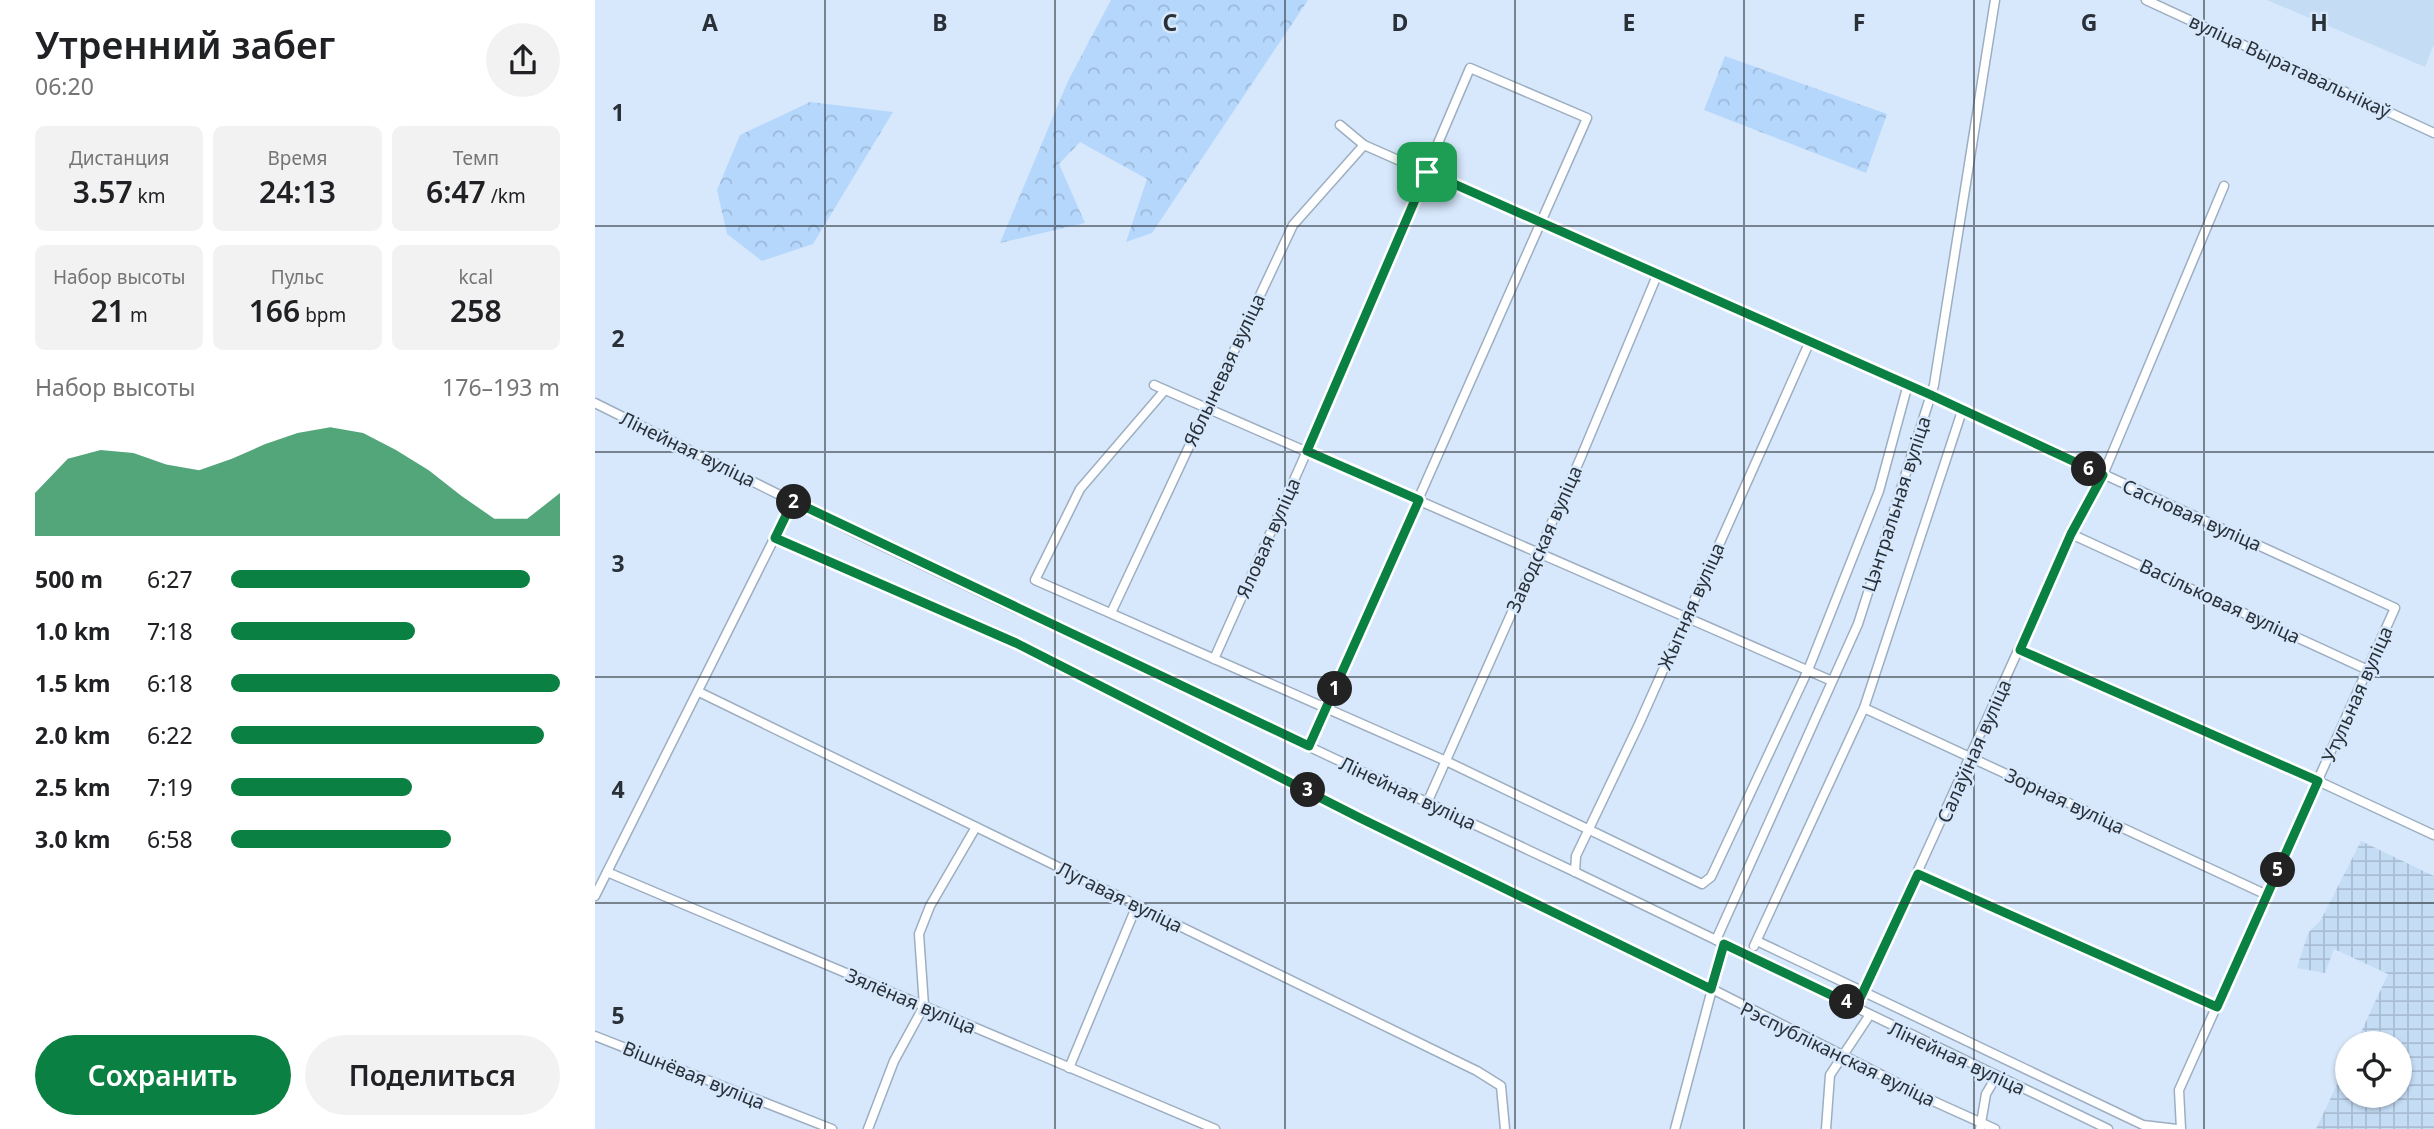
<!DOCTYPE html>
<html lang="ru">
<head>
<meta charset="utf-8">
<style>
  body { margin:0; font-family:"Noto Sans",sans-serif; background:#f2f2f2; color:#202124; height:100vh; display:flex; flex-direction:column; font-size:26px; white-space:nowrap }
  * { box-sizing:border-box; margin:0 }
  p { font-size:23px; color:#757577 }
  .icon { flex:none; width:38px; height:38px; fill:none; stroke:currentColor; stroke-width:2; stroke-linecap:round; stroke-linejoin:round }
  .map { position:relative; flex:1; overflow:hidden }
  .panel { display:flex; flex-direction:column; background:#fff; width:595px }
  .panel>* { flex:none }
  .controls { position:absolute; left:1740px; top:1031px; display:grid; gap:14px }
  .controls a { display:grid; place-items:center; width:77px; height:77px; border-radius:50%; background:#fff; box-shadow:0 2px 5px #0004; font-size:35px }
  .pin { position:absolute; display:grid; place-items:center; width:60px; height:60px; color:#fff; margin:-30px; border-radius:14px; box-shadow:0 4px 10px #0006 }
  .km { position:absolute; width:35px; height:35px; margin:-18px; border-radius:50%; background:#222; color:#fff; font-size:19px; line-height:35px; text-align:center }
  .round { display:grid; place-items:center; flex:none; width:74px; height:74px; border-radius:37px; background:#f2f2f2 }
  .overview { display:flex; align-items:center; justify-content:space-between; height:119px; padding:0 35px }
  h1 { font-size:38px; font-weight:600; line-height:52px }
  .figures { display:grid; grid-template-columns:repeat(3,1fr); gap:10px; height:119px; padding:7px 35px }
  .figures div { display:grid; align-content:center; border-radius:10px; background:#f2f2f2; text-align:center }
  .figures b { font-size:30px; font-weight:600 }
  .figures small { font-size:19px; font-weight:400 }
  .figures p { font-size:19px }
  .chart { height:196px; padding:14px 35px }
  .chart p { display:flex; justify-content:space-between }
  .chart svg { width:100%; height:126px; margin-top:7px; fill:#0b8043; opacity:.7 }
  .primary-button { display:flex; gap:14px; margin-top:auto; padding:14px 35px }
  .primary-button a { flex:1; height:80px; border-radius:42px; background:#0b8043; color:#fff; font-size:28px; font-weight:600; line-height:80px; text-align:center }
  .primary-button a+a { background:#f2f2f2; color:#202124 }
  ul { padding:0 35px; list-style:none; font-size:23px }
  li { display:grid; grid-template-columns:112px 84px 1fr; align-items:center; height:52px }
  li i { height:18px; border-radius:9px; background:#0b8043 }
  main { display:flex; flex:1; min-height:0 }
  .map>svg:first-child { display:block }
</style>
</head>
<body>
<main>
<section class="panel">
<div class="overview"><div><h1>Утренний забег</h1><p>06:20</p></div><a class="round"><svg class="icon" aria-label="share" viewBox="0 0 24 24"><path d="M12 15V3M7 8l5-5 5 5M5 13v7h14v-7"/></svg></a></div>
<div class="figures">
<div><p>Дистанция</p><b>3.57<small> km</small></b></div>
<div><p>Время</p><b>24:13</b></div>
<div><p>Темп</p><b>6:47<small> /km</small></b></div>
</div>
<div class="figures">
<div><p>Набор высоты</p><b>21<small> m</small></b></div>
<div><p>Пульс</p><b>166<small> bpm</small></b></div>
<div><p>kcal</p><b>258</b></div>
</div>
<div class="chart"><p><span>Набор высоты</span>176–193 m</p>
<svg viewBox="0 0 160 44" preserveAspectRatio="none"><path d="M0 44V29L10 17L20 14L30 15L40 19L50 21L60 17L70 12L80 8L90 6L100 8L110 14L120 21L130 30L140 38L150 38L160 29V44z"/></svg>
</div>
<ul>
<li><b>500 m</b>6:27<i style="width:91%"></i></li>
<li><b>1.0 km</b>7:18<i style="width:56%"></i></li>
<li><b>1.5 km</b>6:18<i style="width:100%"></i></li>
<li><b>2.0 km</b>6:22<i style="width:95%"></i></li>
<li><b>2.5 km</b>7:19<i style="width:55%"></i></li>
<li><b>3.0 km</b>6:58<i style="width:67%"></i></li>
</ul>
<div class="primary-button"><a>Сохранить</a><a>Поделиться</a></div>
</section>
<div class="map">
<svg width="1839" height="1129" viewBox="0 0 1839 1129">
  <defs>
    <pattern id="industrial-grid" width="8" height="8" patternUnits="userSpaceOnUse" patternTransform="scale(1.75)"><rect width="8" height="8" fill="#c5dcf5"/><path d="M0 4h8M4 0v8" fill="none" stroke="#a9bdd3"/></pattern>
    <pattern id="forest-crowns" width="20" height="18" patternUnits="userSpaceOnUse" patternTransform="scale(1.75)"><rect width="20" height="18" fill="#b5d7fc"/><path d="M2 6a3 3 0 1 1 6 0M12 15a3 3 0 1 1 6 0" fill="none" stroke="#9cb9d9"/></pattern>
  </defs>
  <rect width="100%" height="100%" fill="#d7e8fc"/>
  <path fill="#c5dcf5" d="M1672 0H1839V44L1830 67Z"/>
  <path fill="url(#industrial-grid)" d="M1766 841 1839 876V1129H1721L1752 1063V1096H1804V1043H1761L1793 974 1739 949 1730 973 1702 968 1713 933 1726 920Z"/>
  <g fill="url(#forest-crowns)">
    <path d="M516 0H713L557 233 531 242 552 179 485 142 464 164 490 223 405 243 473 81Z"/>
    <path d="M1130 56 1292 114 1271 173 1109 110Z"/>
    <path d="M215 102 298 112 218 244 167 261 132 234 122 190 145 135Z"/>
  </g>
  <g fill="none" stroke-linecap="round" stroke-linejoin="round">
    <defs>
      <g id="street">
        <path d="M1551 0 1839 133"/>
        <path d="M745 125 769 145 1336 395 1800 608 1584 1090 1586 1129"/>
        <path d="M559 385 1237 681"/>
        <path d="M570 390 485 489 440 580 851 761 1107 884 1116 877 1213 670 1284 491 1313 384"/>
        <path d="M0 403 269 537 980 872 1513 1129"/>
        <path d="M1476 534 1773 670"/>
        <path d="M180 538 421 643 767 819 1117 989 1338 1101 1400 1129"/>
        <path d="M516 613 698 225 769 145"/>
        <path d="M1425 650 1695 768 1839 835"/>
        <path d="M619 659 712 451 875 68 992 118 714 746"/>
        <path d="M104 692 882 1071 906 1086 910 1129"/>
        <path d="M1269 708 1672 895"/>
        <path d="M832 803 986 457 1063 273"/>
        <path d="M12 872 620 1129"/>
        <path d="M980 872 981 856 1044 724 1215 341"/>
        <path d="M1323 874 1622 1007"/>
        <path d="M0 896 198 501"/>
        <path d="M1121 940 1263 624 1339 385 1400 0"/>
        <path d="M1162 941 1548 1125 1582 1129"/>
        <path d="M1159 946 1269 708 1367 411"/>
        <path d="M1261 1007 1476 534 1508 475 1629 186"/>
        <path d="M0 1036 237 1129"/>
        <path d="M474 1068 542 905"/>
        <path d="M273 1129 299 1061 329 1006 324 934 335 906 381 827"/>
        <path d="M1080 1129 1129 944"/>
        <path d="M1231 1129 1235 1075 1274 1016"/>
        <path d="M1385 1129 1391 1094 1401 1077"/>
      </g>
    </defs>
    <use href="#street" stroke="#9daec0" stroke-width="11"/>
    <use href="#street" stroke="#fff" stroke-width="8"/>
  </g>
  <g fill="none" stroke-linecap="round" stroke-linejoin="round">
    <defs>
      <path id="route" d="M832 172 1336 395 1508 475 1476 534 1425 650 1723 781 1622 1007 1323 874 1261 1007 1129 944 1116 989 767 819 421 643 180 538 198 501 714 746 824 500 712 451Z"/>
    </defs>
    <use href="#route" stroke="#fff" stroke-width="14"/>
    <use href="#route" stroke="#0b8043" stroke-width="9"/>
  </g>
  <path fill="none" stroke="#293037" stroke-width="2" stroke-opacity="0.55" d="M230 0V1129M460 0V1129M690 0V1129M920 0V1129M1149 0V1129M1379 0V1129M1609 0V1129M0 226H1839M0 452H1839M0 677H1839M0 903H1839"/>
  <g text-anchor="middle" stroke-width="5" stroke-linejoin="round" paint-order="stroke">
    <g font-size="19" fill="#293037" stroke="#d7e8fc">
      <text transform="translate(1695 66) rotate(25)" y="7">вуліца Выратавальнікаў</text>
      <text transform="translate(629 370) rotate(-65)" y="7">Яблыневая вуліца</text>
      <text transform="translate(93 449) rotate(26)" y="7">Лінейная вуліца</text>
      <text transform="translate(1301 504) rotate(-72)" y="7">Цэнтральная вуліца</text>
      <text transform="translate(1597 515) rotate(24)" y="7">Сасновая вуліца</text>
      <text transform="translate(673 538) rotate(-66)" y="7">Яловая вуліца</text>
      <text transform="translate(949 539) rotate(-66)" y="7">Заводская вуліца</text>
      <text transform="translate(1625 601) rotate(25)" y="7">Васільковая вуліца</text>
      <text transform="translate(1096 606) rotate(-66)" y="7">Жытняя вуліца</text>
      <text transform="translate(1762 694) rotate(-66)" y="7">Утульная вуліца</text>
      <text transform="translate(1379 751) rotate(-66)" y="7">Салаўіная вуліца</text>
      <text transform="translate(813 793) rotate(25)" y="7">Лінейная вуліца</text>
      <text transform="translate(1470 801) rotate(25)" y="7">Зорная вуліца</text>
      <text transform="translate(525 897) rotate(26)" y="7">Лугавая вуліца</text>
      <text transform="translate(316 1001) rotate(23)" y="7">Зялёная вуліца</text>
      <text transform="translate(1243 1054) rotate(26)" y="7">Рэспубліканская вуліца</text>
      <text transform="translate(1362 1058) rotate(25)" y="7">Лінейная вуліца</text>
      <text transform="translate(99 1075) rotate(22)" y="7">Вішнёвая вуліца</text>
    </g>
  </g>
  <g font-size="23" text-anchor="middle" font-weight="bold" fill="#293037" stroke="#d7e8fc" stroke-width="5" stroke-linejoin="round" paint-order="stroke">
    <text x="115" y="31">A</text>
    <text x="345" y="31">B</text>
    <text x="575" y="31">C</text>
    <text x="805" y="31">D</text>
    <text x="1034" y="31">E</text>
    <text x="1264" y="31">F</text>
    <text x="1494" y="31">G</text>
    <text x="1724" y="31">H</text>
    <text x="23" y="121">1</text>
    <text x="23" y="347">2</text>
    <text x="23" y="572">3</text>
    <text x="23" y="798">4</text>
    <text x="23" y="1024">5</text>
  </g>
</svg>
<div class="controls">
<a><svg class="icon" aria-label="locate" viewBox="0 0 24 24"><circle cx="12" cy="12" r="6"/><path d="M12 2v4M12 18v4M2 12h4M18 12h4"/></svg></a>
</div>
<div class="pin" style="left:832px;top:172px;background:#1e9e55"><svg class="icon" aria-label="arrive" viewBox="0 0 24 24"><path d="M6 21V4h12l-3 4 3 4H6"/></svg></div>
<b class="km" style="left:740px;top:689px">1</b>
<b class="km" style="left:199px;top:502px">2</b>
<b class="km" style="left:713px;top:790px">3</b>
<b class="km" style="left:1252px;top:1002px">4</b>
<b class="km" style="left:1683px;top:870px">5</b>
<b class="km" style="left:1494px;top:469px">6</b>
</div>
</main>
</body>
</html>
